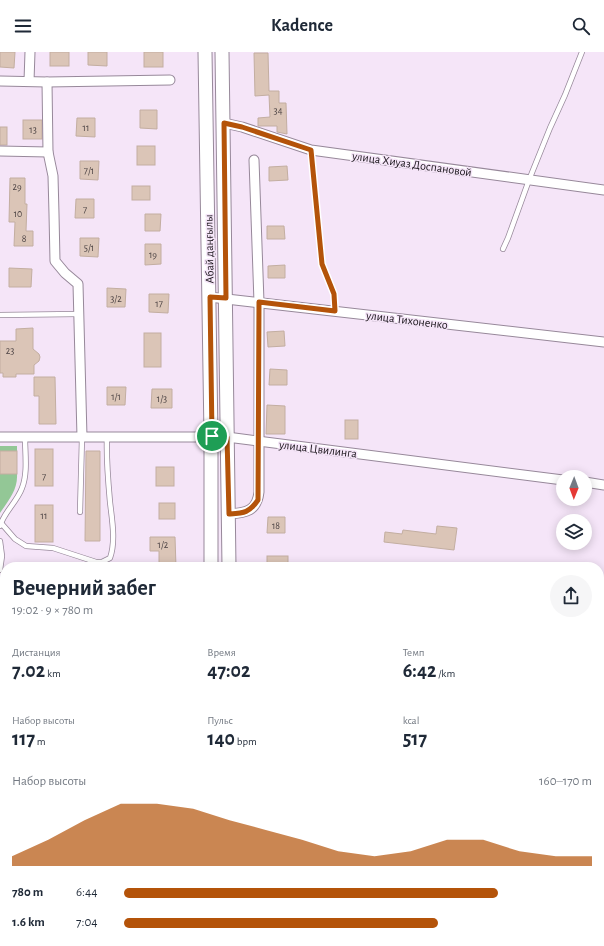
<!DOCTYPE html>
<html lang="ru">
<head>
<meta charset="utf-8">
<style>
  body { margin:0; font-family:"Alegreya Sans",sans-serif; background:#f6f6f7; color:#1f2937; height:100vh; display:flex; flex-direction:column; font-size:15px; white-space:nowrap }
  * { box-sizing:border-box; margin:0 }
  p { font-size:13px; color:#747a83 }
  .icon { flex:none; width:22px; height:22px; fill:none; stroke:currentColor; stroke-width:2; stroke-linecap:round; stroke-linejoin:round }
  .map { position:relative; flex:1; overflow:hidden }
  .details { position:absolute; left:0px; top:510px; width:604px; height:384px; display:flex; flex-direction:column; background:#fff; border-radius:16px 16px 0 0; box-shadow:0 2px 10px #0003 }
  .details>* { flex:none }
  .needle { width:26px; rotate:181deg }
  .buttons { position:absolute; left:556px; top:418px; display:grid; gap:8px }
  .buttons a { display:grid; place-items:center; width:36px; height:36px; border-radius:50%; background:#fff; box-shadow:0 2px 10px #0003; font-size:20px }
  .pin { position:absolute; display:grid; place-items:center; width:34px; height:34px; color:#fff; margin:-17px; border:2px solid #fff; border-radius:50%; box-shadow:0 1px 4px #0007 }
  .round { display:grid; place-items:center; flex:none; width:42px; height:42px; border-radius:21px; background:#f6f6f7 }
  .head { display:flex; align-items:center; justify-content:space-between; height:68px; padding:0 12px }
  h1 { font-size:22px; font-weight:700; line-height:30px }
  .figures { display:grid; grid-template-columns:repeat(3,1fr); gap:6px; height:68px; padding:4px 12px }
  .figures div { display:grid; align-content:center }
  .figures b { font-size:20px; font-weight:700 }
  .figures small { font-size:11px; font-weight:400 }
  .figures p { font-size:11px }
  .chart { height:112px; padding:8px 12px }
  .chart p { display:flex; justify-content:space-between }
  .chart svg { width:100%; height:72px; margin-top:4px; fill:#b45309; opacity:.7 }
  ul { padding:0 12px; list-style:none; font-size:13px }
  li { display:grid; grid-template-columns:64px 48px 1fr; align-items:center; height:30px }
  li i { height:10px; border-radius:5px; background:#b45309 }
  header { display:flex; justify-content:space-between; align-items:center; height:52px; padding:0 12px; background:#fff; font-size:18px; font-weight:700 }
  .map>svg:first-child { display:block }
</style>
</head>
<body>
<header><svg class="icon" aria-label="menu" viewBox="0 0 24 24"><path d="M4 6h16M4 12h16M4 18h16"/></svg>Kadence<svg class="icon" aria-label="search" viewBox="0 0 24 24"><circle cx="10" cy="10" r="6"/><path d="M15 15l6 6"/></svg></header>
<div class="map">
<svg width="604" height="894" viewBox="0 0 604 894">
  <rect width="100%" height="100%" fill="#f5e5f8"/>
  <path fill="#eed9f3" d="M5 607V775H0V608Z"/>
  <path fill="#bbdbbd" d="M5 733V775H2L3 737Z"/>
  <g fill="#93c796">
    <rect x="0" y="394" width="17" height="5"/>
    <path d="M0 422H17C18 438 8 449 0 461Z"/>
  </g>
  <g fill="#dbc5b7" stroke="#c3aea1">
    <path d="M0 0H15L14 16 0 15Z"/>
    <rect x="50" y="0" width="19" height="14"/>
    <path d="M88 0H107V14L88 13Z"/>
    <rect x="144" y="0" width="19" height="15"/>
    <path d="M254 1H268L269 39H279V51H286L287 82 277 80V74H258V66L270 65 269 43 255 44Z"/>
    <path d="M140 58H157V77L140 76Z"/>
    <path d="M77 66H95V85L76 84Z"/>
    <rect x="23" y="68" width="19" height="19"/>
    <rect x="0" y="75" width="7" height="18"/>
    <rect x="137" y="94" width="18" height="19"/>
    <path d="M80 109H99L98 128 80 127Z"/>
    <path d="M287 114 288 128 269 129V115Z"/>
    <path d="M10 126H25V152H27L26 179H33V194H14L15 170H9Z"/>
    <rect x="132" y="134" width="18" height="14"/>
    <path d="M76 147H94V166H75Z"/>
    <path d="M145 162H161L160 179H145Z"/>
    <path d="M267 174H284L285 187H267Z"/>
    <path d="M80 186H99L98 205 80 204Z"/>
    <path d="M145 192H161V212L145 213Z"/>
    <path d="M285 213V226H268V214Z"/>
    <path d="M9 216 32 217 31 235H9Z"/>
    <path d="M107 236 126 237 125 255H107Z"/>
    <path d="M149 242H169L168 261 149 260Z"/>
    <path d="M33 276V297L39 302 40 305 39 309 34 313V322H16V325H3V321H0V289H16V277Z"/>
    <path d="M284 279 285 294 268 295 267 280Z"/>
    <rect x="144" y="281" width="17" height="34"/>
    <path d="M270 317 287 318V333H269Z"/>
    <path d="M34 325H55L56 372H39V344H34Z"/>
    <path d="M107 335H126L125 353H107Z"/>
    <path d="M152 337H172V356H151Z"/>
    <path d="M267 353 285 354V382H266Z"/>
    <rect x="345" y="368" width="13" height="19"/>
    <rect x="35" y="397" width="18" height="37"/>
    <rect x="0" y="399" width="17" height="23"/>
    <path d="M86 399H100V489H85Z"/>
    <rect x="156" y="415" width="18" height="19"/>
    <rect x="159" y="451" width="16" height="16"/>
    <rect x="35" y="453" width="18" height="37"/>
    <path d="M268 465H285V481H267Z"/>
    <path d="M437 474 457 476 454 498 384 490 385 480 402 482 403 478 436 482Z"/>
    <path d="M150 485H175L176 515H159V499H150Z"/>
    <rect x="267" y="504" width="21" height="11"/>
  </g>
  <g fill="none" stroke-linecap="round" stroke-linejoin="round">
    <defs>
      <g id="lane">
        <path d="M311 98 322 212 334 242 335 259"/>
        <path d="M503 197 508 186 529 128 550 76 565 43 582 0"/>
        <path d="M0 263 79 262"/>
        <path d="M80 460 82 385"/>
        <path d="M1 471 15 487 26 494 53 496 96 510H102L110 506C116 489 112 468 110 450 108 428 106 407 107 385"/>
        <path d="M0 474C4 460 17 450 22 436 28 421 25 401 25 385"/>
        <path d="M0 489 2 504 0 518"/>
        <path d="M0 657 5 656"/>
      </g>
      <g id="street">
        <path d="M0 29 47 30 170 28"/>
        <path d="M29 29 30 0"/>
        <path d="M47 30 48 100 53 124 54 162 55 209 65 221 78 232 82 385"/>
        <path d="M224 71 242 75 311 98 604 138"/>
        <path d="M0 99 48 100"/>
        <path d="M209 245 604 290"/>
        <path d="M0 385H227L563 428"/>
        <path d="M585 430 604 433"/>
        <path d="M229 462C246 461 257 459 259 440V250L254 108"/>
        <path d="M599 618H604"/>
        <path d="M599 723H604"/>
        <path d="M602 868 604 862"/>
        <path d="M566 894 569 889"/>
      </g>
      <g id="secondary">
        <path d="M205 0 211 384V515"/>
        <path d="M222 0 229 515"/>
        <path d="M0 797H5"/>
        <path d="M217 889V894"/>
        <path d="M234 889V894"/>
      </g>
    </defs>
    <use href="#lane" stroke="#97889a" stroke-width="6"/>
    <use href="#street" stroke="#97889a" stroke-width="11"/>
    <use href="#secondary" stroke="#97889a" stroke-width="15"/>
    <use href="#lane" stroke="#fff" stroke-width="4.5"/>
    <use href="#street" stroke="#fff" stroke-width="9"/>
    <use href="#secondary" stroke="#fff" stroke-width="13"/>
  </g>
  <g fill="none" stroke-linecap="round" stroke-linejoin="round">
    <defs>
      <path id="route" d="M224 71 242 75 311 98 322 212 334 242 335 259 259 250 258 448C249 461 244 461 229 462L227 385 212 384 210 245 226 246Z"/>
    </defs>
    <use href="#route" stroke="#fff" stroke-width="8"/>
    <use href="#route" stroke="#b45309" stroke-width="5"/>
  </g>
  <g text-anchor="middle" stroke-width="3" stroke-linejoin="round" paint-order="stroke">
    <g font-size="10" fill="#4b4243">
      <text x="278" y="62">34</text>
      <text x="86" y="79">11</text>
      <text x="33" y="81">13</text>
      <text x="89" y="122">7/1</text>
      <text x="17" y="138">29</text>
      <text x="85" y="161">7</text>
      <text x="18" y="165">10</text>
      <text x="24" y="190">8</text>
      <text x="89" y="199">5/1</text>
      <text x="153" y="206">19</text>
      <text x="116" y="250">3/2</text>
      <text x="159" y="255">17</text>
      <text x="10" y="302">23</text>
      <text x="116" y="348">1/1</text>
      <text x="162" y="350">1/3</text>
      <text x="44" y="428">7</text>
      <text x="44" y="467">11</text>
      <text x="276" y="477">18</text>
      <text x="163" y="496">1/2</text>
    </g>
    <g font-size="12" fill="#1b161c" stroke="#f5e5f8">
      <text transform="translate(412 112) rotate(8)" y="4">улица Хиуаз Доспановой</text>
      <text transform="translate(209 197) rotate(-91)" y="4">Абай даңғылы</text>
      <text transform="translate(407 268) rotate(7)" y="4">улица Тихоненко</text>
      <text transform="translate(318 397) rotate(7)" y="4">улица Цвилинга</text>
    </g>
  </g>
</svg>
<div class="buttons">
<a><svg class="needle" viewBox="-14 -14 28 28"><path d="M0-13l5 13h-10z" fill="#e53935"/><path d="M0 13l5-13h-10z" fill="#747a83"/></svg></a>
<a><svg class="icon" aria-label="layers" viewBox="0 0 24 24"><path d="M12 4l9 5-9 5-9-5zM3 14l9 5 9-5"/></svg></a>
</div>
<div class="pin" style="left:212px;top:384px;background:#1e9e55"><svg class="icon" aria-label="arrive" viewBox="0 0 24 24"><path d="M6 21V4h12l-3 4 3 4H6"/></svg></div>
<section class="details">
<div class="head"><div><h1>Вечерний забег</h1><p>19:02 · 9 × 780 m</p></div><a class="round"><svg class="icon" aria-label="share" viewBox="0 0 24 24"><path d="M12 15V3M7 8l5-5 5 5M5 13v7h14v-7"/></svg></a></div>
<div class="figures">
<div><p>Дистанция</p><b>7.02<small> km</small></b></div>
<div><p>Время</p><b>47:02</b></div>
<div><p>Темп</p><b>6:42<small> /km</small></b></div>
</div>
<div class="figures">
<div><p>Набор высоты</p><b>117<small> m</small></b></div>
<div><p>Пульс</p><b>140<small> bpm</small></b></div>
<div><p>kcal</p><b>517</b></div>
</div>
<div class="chart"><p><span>Набор высоты</span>160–170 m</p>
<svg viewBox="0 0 160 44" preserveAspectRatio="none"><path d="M0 44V38L10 28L20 16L30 6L40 6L50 9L60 16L70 22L80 28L90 35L100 38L110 35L120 28L130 28L140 35L150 38L160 38V44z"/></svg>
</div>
<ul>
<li><b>780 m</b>6:44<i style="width:80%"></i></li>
<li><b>1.6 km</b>7:04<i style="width:67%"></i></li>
</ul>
</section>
</div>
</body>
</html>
